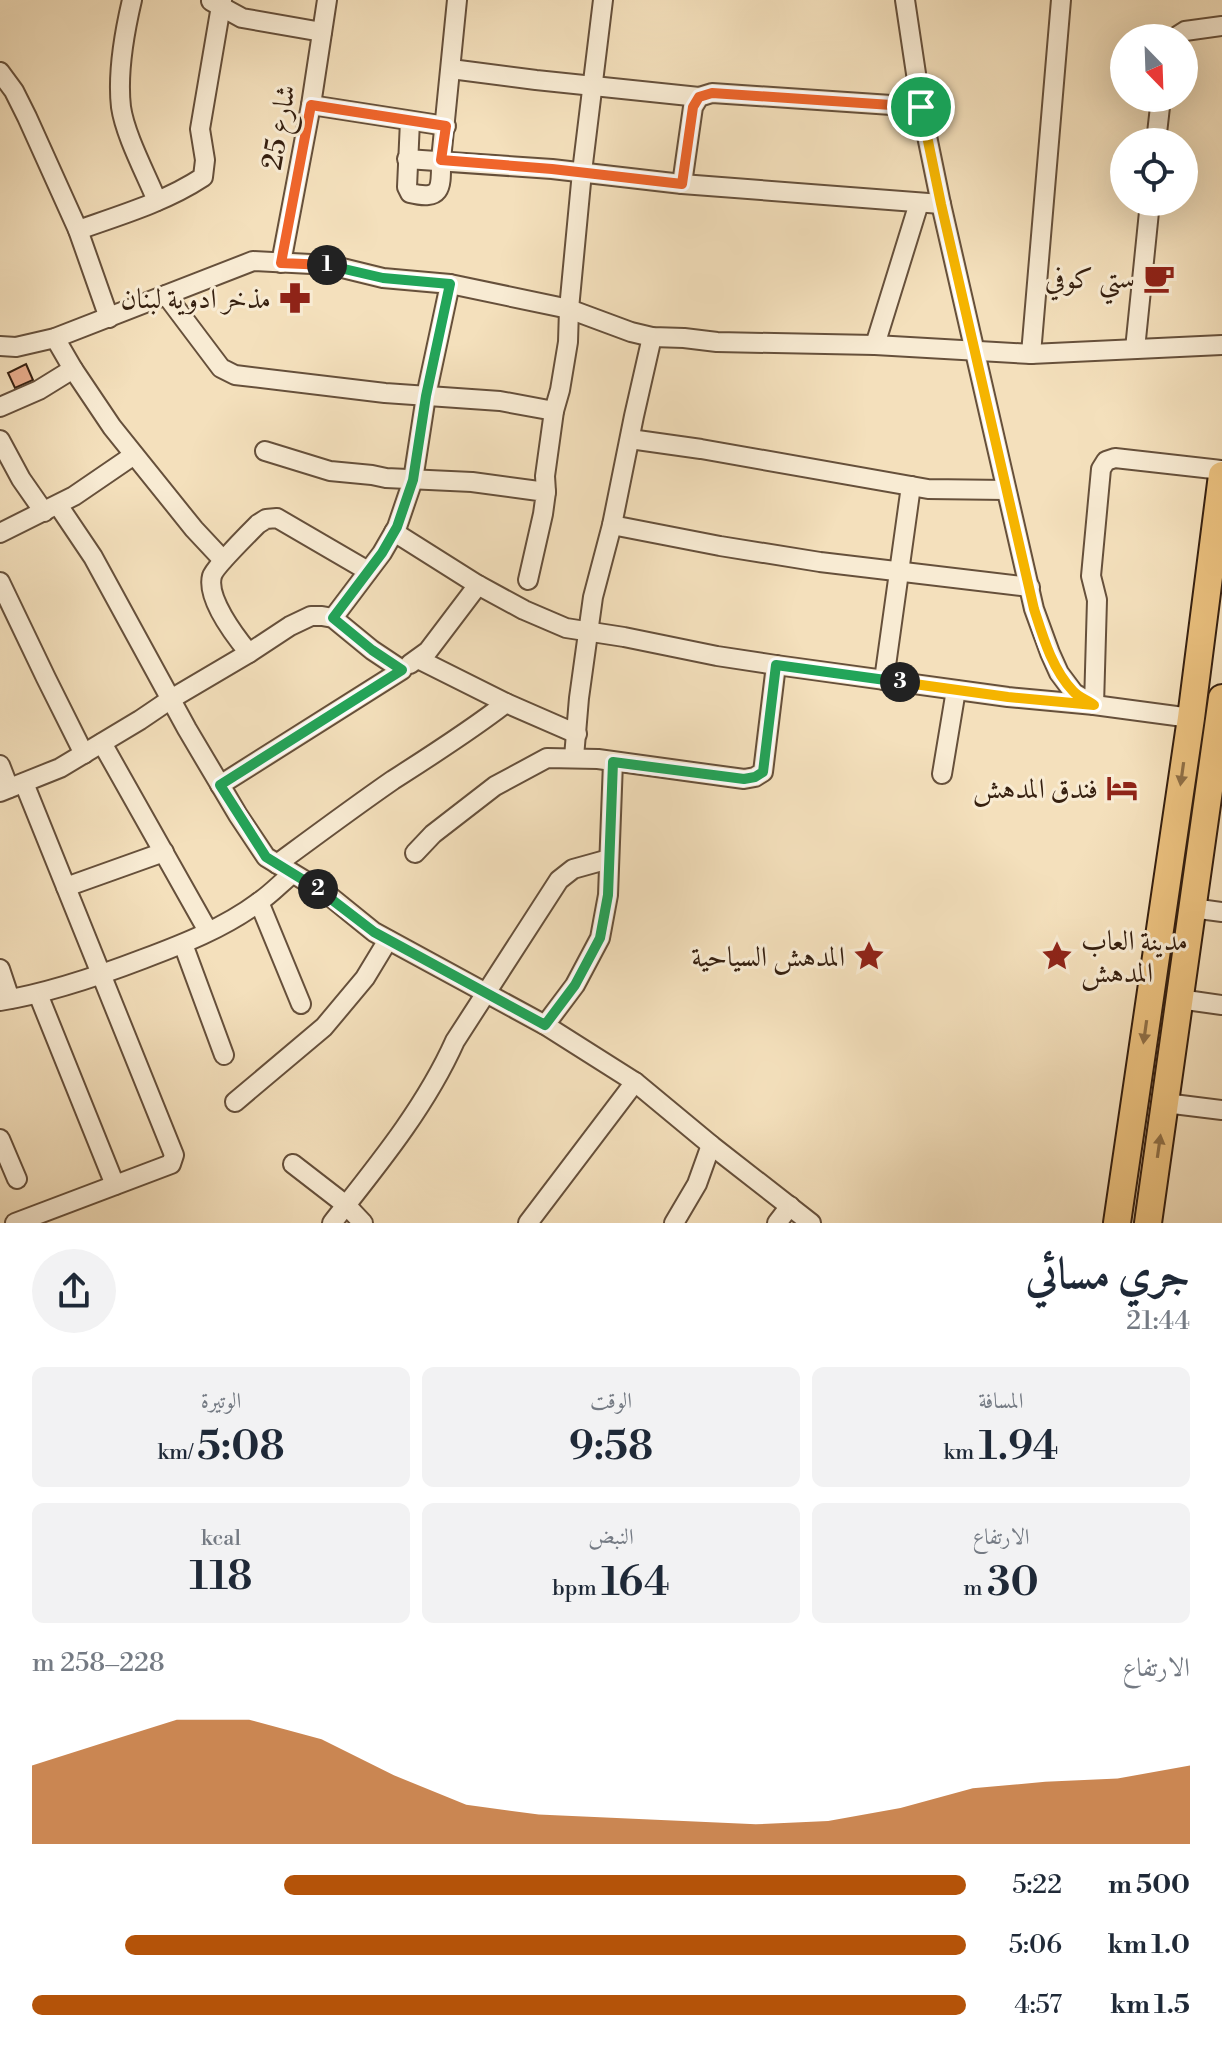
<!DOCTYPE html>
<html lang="ar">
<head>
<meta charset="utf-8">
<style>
  body { margin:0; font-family:"Libre Bodoni",Amiri,serif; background:#f2f2f3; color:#1f2937; direction:rtl; height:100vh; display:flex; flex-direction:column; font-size:30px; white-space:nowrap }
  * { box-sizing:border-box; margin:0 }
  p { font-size:26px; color:#747a83 }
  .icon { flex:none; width:44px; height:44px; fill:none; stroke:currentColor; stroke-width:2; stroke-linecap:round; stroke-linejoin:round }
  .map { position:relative; height:1223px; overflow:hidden; direction:ltr }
  .details { display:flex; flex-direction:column; background:#fff; flex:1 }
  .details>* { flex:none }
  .needle { width:52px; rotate:157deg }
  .fabs { position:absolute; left:1110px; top:24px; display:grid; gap:16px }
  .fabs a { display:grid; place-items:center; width:88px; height:88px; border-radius:50%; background:#fff; box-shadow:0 8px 32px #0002; font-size:40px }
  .pin { position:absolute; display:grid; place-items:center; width:68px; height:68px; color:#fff; margin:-34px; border:4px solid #fff; border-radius:50%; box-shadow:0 2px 8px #0007 }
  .km { position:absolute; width:40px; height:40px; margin:-20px; border-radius:50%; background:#222; color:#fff; font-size:22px; line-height:40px; text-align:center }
  .round { display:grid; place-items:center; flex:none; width:84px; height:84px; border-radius:42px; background:#f2f2f3 }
  .summary { display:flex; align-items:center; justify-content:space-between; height:136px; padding:0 32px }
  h1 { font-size:44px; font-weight:600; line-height:60px }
  .figures { display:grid; grid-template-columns:repeat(3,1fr); gap:12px; height:136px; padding:8px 32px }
  .figures div { display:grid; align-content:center; border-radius:12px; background:#f2f2f3; text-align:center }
  .figures b { font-size:40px; font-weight:600 }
  .figures small { font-size:22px; font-weight:400 }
  .figures p { font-size:22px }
  .chart { height:224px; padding:16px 32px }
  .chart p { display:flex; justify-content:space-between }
  .chart svg { width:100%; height:144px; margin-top:8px; fill:#b45309; opacity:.7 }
  ul { padding:0 32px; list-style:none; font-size:26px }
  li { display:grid; grid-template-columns:128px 96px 1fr; align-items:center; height:60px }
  li i { height:20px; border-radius:10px; background:#b45309 }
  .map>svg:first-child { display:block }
</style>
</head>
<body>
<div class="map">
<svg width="1222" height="1223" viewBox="0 0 1222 1223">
  <rect width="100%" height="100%" fill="#f4e0bc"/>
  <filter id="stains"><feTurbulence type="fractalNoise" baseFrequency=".0025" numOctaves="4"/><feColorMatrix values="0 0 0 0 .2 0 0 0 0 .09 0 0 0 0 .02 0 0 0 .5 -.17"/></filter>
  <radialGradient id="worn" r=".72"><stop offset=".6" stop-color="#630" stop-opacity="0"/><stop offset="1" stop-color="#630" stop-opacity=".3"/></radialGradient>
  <path fill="#eaae8d" stroke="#362010" stroke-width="2" d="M26 364 33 380 15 388 8 373Z"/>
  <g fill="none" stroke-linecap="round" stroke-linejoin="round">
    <defs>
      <g id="minor">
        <path d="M132 0C124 34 117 72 121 107 125 135 146 174 157 201"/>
        <path d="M905 0 921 107 941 204 1034 609 1050 653 1059 673 1074 693 1094 705 1097 600 1091 576 1101 469 1106 461 1115 458 1222 470"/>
        <path d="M211 1 242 18 322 32"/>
        <path d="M1174 38 1185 31 1222 26"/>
        <path d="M451 69 536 80 699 97"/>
        <path d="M0 72 14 91 27 117 78 230 109 318"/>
        <path d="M311 105 446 126"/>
        <path d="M410 121 407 187 410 193C443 201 441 187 441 160L457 0"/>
        <path d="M1156 142 1161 98"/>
        <path d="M407 159 552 169 682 184 941 204"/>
        <path d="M682 184 693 107 699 97 712 93 921 107"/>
        <path d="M78 230C121 215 165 202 203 177L205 160 200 129 222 0"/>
        <path d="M281 263 311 105 327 0"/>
        <path d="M166 295 221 368 235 375 385 393 500 401 554 411"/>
        <path d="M55 338 73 369 112 427 194 529 223 560"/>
        <path d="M875 345 919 203"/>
        <path d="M0 346 16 347 55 338 253 261 330 265 383 278 450 284 569 309 631 332 652 337 684 338 717 342 875 345 1031 354 1222 345"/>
        <path d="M1135 349 1150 202"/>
        <path d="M1031 354 1061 0"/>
        <path d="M0 407 39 390 73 369"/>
        <path d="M630 439 701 449 928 489 1006 490"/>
        <path d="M0 440 21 479 44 512"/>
        <path d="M265 451 330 471 372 475 386 478 472 482 546 492 543 514 528 580"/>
        <path d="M546 492 545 476 554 411 560 390 568 342 569 309 582 172 603 0"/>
        <path d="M58 505 93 557 187 729 238 815 266 857 327 894 374 932 545 1025 635 1082 711 1145 811 1223"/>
        <path d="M612 525 720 546 820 562 1030 587"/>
        <path d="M394 532 478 585 524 610 566 628 624 637 717 656 776 665 1008 697 1094 705 1191 718"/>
        <path d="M0 533 74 496 134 455"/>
        <path d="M0 582 46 678 84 754"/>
        <path d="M333 618 382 553 397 527 413 480 426 396 450 284"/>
        <path d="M249 653C235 636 206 598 212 576 214 568 250 532 258 524L266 519 277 518 368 571"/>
        <path d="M418 659 506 703 577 734"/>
        <path d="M410 664 428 651 478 585"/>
        <path d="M884 680 911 486"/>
        <path d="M102 743 208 931"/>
        <path d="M574 757 579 698 593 597 612 525 634 416 652 337"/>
        <path d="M0 765 9 788"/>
        <path d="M942 774 956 690"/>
        <path d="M0 792 60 768 140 720 171 699 249 653 290 626 311 616H322L333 618 372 650 402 670 220 785"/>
        <path d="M415 853 433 834 495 786 547 758 598 759 744 779 755 777 763 772 776 665"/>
        <path d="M277 864C315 836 354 807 393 780 432 755 470 731 506 703"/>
        <path d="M66 887 164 852"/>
        <path d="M259 902 301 1004"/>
        <path d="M1192 908 1222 912"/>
        <path d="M183 944 224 1055"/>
        <path d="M0 969 10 999"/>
        <path d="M38 994 115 1185"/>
        <path d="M1179 999 1222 1005"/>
        <path d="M0 1001C49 993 96 977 143 959 183 944 224 928 259 902 271 894 281 883 292 874"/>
        <path d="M545 1025 575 985 600 938 608 895 613 762"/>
        <path d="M235 1102 324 1027 365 978 388 940"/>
        <path d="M1165 1103 1222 1110"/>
        <path d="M0 1139 17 1179"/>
        <path d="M293 1164 346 1205 363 1223"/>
        <path d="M15 1223 171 1164 174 1155 24 783"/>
        <path d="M332 1223C377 1166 425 1108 455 1041L559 880 573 869 609 859"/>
        <path d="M528 1223 635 1082"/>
        <path d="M674 1223 697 1184 711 1145"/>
        <path d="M777 1223 790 1206"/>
      </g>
      <g id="highway">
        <path d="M1117 1223 1191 718 1222 475"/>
        <path d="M1148 1223 1222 698"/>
      </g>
    </defs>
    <use href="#minor" stroke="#66503b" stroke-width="22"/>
    <use href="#highway" stroke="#362010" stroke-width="30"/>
    <use href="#minor" stroke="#f8ebd3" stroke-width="18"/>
    <use href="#highway" stroke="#eac07e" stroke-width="26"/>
  </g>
  <defs><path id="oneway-solid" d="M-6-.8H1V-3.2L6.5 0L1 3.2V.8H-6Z" transform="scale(2)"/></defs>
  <g fill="#907047">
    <use href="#oneway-solid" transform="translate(1182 774) rotate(98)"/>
    <use href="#oneway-solid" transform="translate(1145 1032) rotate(98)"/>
    <use href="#oneway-solid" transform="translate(1159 1146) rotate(-82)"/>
  </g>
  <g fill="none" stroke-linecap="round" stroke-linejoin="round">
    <defs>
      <path id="split-1" d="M327 265 281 263 311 105 446 126 441 160 552 169 682 184 693 107 699 97 712 93 921 107"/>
      <path id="split-2" d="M318 889 266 857 220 785 402 670 372 650 333 618 382 553 397 527 413 480 426 396 450 284 383 278 327 265"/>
      <path id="split-3" d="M318 889 374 932 545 1025 575 985 600 938 608 895 613 762 744 779 755 777 763 772 776 665 900 682"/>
      <path id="split-4" d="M900 682 1008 697 1094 705C1087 700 1078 697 1073 691 1052 669 1043 637 1034 609L941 204 921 107"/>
    </defs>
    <use href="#split-1" stroke="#fff" stroke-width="16"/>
    <use href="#split-2" stroke="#fff" stroke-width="16"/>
    <use href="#split-3" stroke="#fff" stroke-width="16"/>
    <use href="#split-4" stroke="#fff" stroke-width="16"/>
    <use href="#split-1" stroke="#f0652b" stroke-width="10"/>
    <use href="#split-2" stroke="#22a559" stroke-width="10"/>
    <use href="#split-3" stroke="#22a559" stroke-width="10"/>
    <use href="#split-4" stroke="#f5b400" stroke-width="10"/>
  </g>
  <defs>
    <symbol id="cafe-bare" viewBox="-9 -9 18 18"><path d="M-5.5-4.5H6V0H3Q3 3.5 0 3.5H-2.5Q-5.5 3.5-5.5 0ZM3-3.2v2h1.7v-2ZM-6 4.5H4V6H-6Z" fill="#8f2418" stroke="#f8ebd3" stroke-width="2.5" paint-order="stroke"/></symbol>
    <symbol id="pharmacy-bare" viewBox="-9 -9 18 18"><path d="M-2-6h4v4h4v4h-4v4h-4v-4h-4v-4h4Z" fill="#8f2418" stroke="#f8ebd3" stroke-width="2.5" paint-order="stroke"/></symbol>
    <symbol id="hotel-bare" viewBox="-9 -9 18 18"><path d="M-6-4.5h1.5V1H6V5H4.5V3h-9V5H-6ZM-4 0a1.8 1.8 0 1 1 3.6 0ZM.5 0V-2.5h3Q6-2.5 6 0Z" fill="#8f2418" stroke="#f8ebd3" stroke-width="2.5" paint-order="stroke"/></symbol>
    <symbol id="sight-bare" viewBox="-9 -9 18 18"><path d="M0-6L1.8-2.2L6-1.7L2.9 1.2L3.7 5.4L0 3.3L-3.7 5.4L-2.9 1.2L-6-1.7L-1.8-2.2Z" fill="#8f2418" stroke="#f8ebd3" stroke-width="2.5" paint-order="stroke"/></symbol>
  </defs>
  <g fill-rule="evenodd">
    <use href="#cafe-bare" x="1137" y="256" width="44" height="44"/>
    <use href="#pharmacy-bare" x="273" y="276" width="44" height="44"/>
    <use href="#hotel-bare" x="1100" y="766" width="44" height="44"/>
    <use href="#sight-bare" x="847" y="934" width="44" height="44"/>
    <use href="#sight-bare" x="1035" y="934" width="44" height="44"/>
  </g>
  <g text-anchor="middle" stroke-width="6" stroke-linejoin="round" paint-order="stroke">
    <g font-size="28" fill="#362010" stroke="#f8ebd3">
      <text transform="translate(278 127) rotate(-80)" y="10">شارع 25</text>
    </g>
    <g font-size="28" fill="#362010" stroke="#f8ebd3" text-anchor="end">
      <text x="1135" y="288">ستي كوفي</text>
      <text x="271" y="308">مذخر ادوية لبنان</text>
      <text x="1098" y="798">فندق المدهش</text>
      <text x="1081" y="950" text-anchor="start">مدينة العاب<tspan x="1081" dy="32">المدهش</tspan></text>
      <text x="845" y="966">المدهش السياحية</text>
    </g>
  </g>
  <rect width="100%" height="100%" filter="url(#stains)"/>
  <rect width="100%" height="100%" fill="url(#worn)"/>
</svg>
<div class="fabs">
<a><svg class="needle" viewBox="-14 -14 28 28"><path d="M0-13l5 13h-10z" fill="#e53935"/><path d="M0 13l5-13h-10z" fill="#747a83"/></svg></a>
<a><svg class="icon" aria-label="locate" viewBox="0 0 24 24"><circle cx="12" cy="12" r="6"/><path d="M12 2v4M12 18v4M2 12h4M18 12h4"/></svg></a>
</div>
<div class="pin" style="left:921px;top:107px;background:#1e9e55"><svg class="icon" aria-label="arrive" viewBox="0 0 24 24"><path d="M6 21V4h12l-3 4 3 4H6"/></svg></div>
<b class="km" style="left:327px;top:265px">1</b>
<b class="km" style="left:318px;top:889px">2</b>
<b class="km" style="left:900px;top:682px">3</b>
</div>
<section class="details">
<div class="summary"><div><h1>جري مسائي</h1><p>21:44</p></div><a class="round"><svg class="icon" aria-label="share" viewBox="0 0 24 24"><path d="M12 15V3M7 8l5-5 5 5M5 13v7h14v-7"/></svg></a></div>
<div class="figures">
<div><p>المسافة</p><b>1.94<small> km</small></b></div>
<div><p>الوقت</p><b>9:58</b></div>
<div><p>الوتيرة</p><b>5:08<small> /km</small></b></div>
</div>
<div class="figures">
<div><p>الارتفاع</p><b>30<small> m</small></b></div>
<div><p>النبض</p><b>164<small> bpm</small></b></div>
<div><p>kcal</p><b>118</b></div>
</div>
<div class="chart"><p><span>الارتفاع</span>228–258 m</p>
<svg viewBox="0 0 160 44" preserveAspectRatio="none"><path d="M0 44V20L10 13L20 6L30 6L40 12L50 23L60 32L70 35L80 36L90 37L100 38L110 37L120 33L130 27L140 25L150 24L160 20V44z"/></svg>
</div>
<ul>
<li><b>500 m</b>5:22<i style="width:73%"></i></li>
<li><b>1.0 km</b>5:06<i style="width:90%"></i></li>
<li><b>1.5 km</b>4:57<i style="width:100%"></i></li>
</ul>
</section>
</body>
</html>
